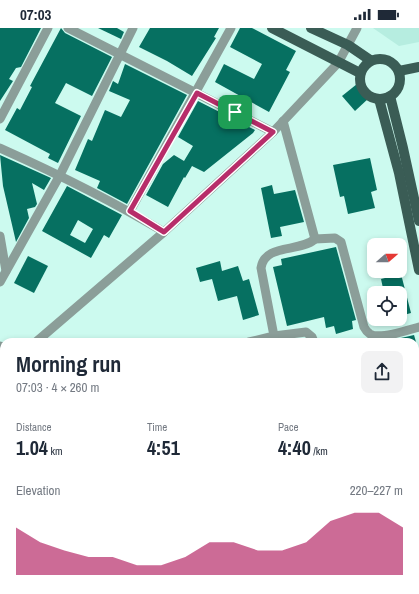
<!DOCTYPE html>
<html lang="en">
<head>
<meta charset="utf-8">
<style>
  body { margin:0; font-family:"Archivo Narrow",sans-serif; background:#f2f2f3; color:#1f2937; height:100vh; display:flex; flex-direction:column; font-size:15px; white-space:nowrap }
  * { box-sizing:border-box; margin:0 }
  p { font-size:13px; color:#747a83 }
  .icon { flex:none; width:22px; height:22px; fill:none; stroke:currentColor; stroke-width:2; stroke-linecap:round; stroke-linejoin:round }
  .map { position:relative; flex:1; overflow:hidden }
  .details { position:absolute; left:0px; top:310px; width:419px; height:256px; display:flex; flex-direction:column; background:#fff; border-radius:12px 12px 0 0; box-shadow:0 2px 6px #0003 }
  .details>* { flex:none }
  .needle { width:26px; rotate:70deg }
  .buttons { position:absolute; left:367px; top:210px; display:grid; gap:8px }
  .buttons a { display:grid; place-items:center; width:40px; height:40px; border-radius:8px; background:#fff; box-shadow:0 2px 6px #0003; font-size:20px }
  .pin { position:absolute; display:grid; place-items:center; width:34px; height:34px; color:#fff; margin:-17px; border-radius:8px; box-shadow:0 2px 6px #0006 }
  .round { display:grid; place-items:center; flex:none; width:42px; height:42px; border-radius:8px; background:#f2f2f3 }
  .overview { display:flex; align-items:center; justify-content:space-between; height:68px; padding:0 16px }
  h1 { font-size:22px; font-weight:700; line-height:30px }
  .metrics { display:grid; grid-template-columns:repeat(3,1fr); gap:6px; height:68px; padding:4px 16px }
  .metrics div { display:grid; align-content:center }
  .metrics b { font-size:20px; font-weight:700 }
  .metrics small { font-size:11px; font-weight:400 }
  .metrics p { font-size:11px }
  .chart { height:112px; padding:8px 16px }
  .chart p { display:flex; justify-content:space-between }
  .chart svg { width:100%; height:72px; margin-top:4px; fill:#b72d6a; opacity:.7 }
  .status { display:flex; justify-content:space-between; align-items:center; height:28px; padding:0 20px; background:#fff; direction:ltr }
  .status svg { height:11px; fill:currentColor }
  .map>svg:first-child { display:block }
</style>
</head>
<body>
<div class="status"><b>07:03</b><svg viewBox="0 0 49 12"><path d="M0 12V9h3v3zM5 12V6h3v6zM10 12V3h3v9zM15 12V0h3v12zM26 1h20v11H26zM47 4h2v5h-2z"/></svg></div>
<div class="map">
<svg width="419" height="566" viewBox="0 0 419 566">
  <rect width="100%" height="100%" fill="#ccfaef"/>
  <path fill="#b6ede0" d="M373 0H419V14L399 18Z"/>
  <g fill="#067061" fill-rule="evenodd">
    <path d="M0 0H41L21 39 16 40 9 51 13 53 0 73Z"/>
    <path d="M61 0 65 5 112 29 92 68 66 55 55 75 81 88 58 135 48 130 50 126 5 102 17 80 20 82 32 59 30 58Z"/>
    <path d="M98 0H117L124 4 121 11Z"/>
    <path d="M150 0H219L214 9 216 10 192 48 167 33 139 19Z"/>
    <path d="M240 0H252L296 23 286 42 290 44 269 84 215 54 224 36 254 51 262 36 230 19Z"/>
    <path d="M125 36 187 67 127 176 97 160 100 153 75 142 88 111 92 113 105 82 121 89 130 72 109 63 113 53 118 56Z"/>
    <path d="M357 56 369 70 355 83 342 68Z"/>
    <path d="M198 73 255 102 253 105 204 144 192 138 185 150 184 149 168 179 146 167 163 136 174 127 184 133 193 118 178 109Z"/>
    <path d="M0 127 51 150 44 162 32 155 37 176 35 179 27 181 29 190 16 214 3 158Z"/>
    <path d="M370 130 377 162 371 164 375 180 348 186 344 168 340 169 333 137Z"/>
    <path d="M272 157 274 166 295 162 304 194 280 199 282 208 271 210 261 160Z"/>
    <path d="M67 158 122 187 109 210 104 207 91 230 42 203ZM78 192 93 201 85 215 70 207Z"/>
    <path d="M336 219 356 292 352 293 353 301 336 306 334 298 326 300 324 289 287 298 273 239 282 237 281 231Z"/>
    <path d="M28 228 48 238 34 265 14 255Z"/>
    <path d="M220 233 222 243 238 238 243 253 249 251 259 287 243 292 237 268 218 273 212 251 200 254 196 240Z"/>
    <path d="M401 246 411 285 400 288V265H384L381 251Z"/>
    <path d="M414 307 416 314H388V313Z"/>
  </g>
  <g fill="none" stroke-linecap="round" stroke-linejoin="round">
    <g stroke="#8b9e99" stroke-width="9">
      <path d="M68 0 273 104"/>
      <path d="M0 91 48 0"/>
      <path d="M0 120C56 145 111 172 164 204"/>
      <path d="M130 183 231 0"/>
      <path d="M0 208 6 243"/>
      <path d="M315 211 335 210 341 214 364 299C365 301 367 304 370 306 380 312 408 302 419 299"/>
      <path d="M0 254 60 147 133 0"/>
      <path d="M274 308 306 304 312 309 314 314"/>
      <path d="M36 314 164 204 273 104 338 35 357 0"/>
      <path d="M249 314 274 308 261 240C265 215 299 225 315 211L283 93"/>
      <path d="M0 318 4 319"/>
      <path d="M0 341 4 338"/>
      <path d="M415 397 419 391"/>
      <path d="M415 405 419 423"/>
      <path d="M415 484H419"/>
      <path d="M37 562 38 566"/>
      <path d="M188 562 189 566"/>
      <path d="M344 562 345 566"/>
      <path d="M0 564 9 562"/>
      <path d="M358 566 373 562"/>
    </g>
    <g stroke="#3a5c55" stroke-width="10">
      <path d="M272 0 360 45"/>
      <path d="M311 0 348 17 370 32"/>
      <circle cx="380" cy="51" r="20"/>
      <path d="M399 43 419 39"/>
      <path d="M390 68 403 120 419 193"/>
      <path d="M379 71 399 145 419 242"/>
    </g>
  </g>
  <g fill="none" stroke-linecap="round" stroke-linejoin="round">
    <defs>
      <path id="route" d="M197 65 273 104 164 204 130 183Z"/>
    </defs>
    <use href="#route" stroke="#fff" stroke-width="8"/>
    <use href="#route" stroke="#b72d6a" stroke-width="5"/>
  </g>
</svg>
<div class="buttons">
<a><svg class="needle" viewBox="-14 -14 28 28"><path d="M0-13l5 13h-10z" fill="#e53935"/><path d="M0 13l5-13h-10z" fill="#747a83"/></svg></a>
<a><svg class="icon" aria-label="locate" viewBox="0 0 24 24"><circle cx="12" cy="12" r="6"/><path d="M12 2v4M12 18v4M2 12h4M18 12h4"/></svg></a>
</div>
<div class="pin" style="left:235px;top:84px;background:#1e9e55"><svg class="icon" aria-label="arrive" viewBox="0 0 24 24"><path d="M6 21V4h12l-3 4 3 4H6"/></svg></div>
<section class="details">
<div class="overview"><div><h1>Morning run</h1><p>07:03 · 4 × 260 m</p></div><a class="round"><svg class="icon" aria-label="share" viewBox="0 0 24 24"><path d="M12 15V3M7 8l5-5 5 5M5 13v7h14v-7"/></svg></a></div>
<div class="metrics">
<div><p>Distance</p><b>1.04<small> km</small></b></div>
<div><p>Time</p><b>4:51</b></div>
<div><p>Pace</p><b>4:40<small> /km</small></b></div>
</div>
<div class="chart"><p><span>Elevation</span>220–227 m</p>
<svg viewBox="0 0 160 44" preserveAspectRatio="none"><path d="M0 44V15L10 24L20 29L30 33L40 33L50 38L60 38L70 33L80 24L90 24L100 29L110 29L120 24L130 11L140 6L150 6L160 15V44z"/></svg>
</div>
</section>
</div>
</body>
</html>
